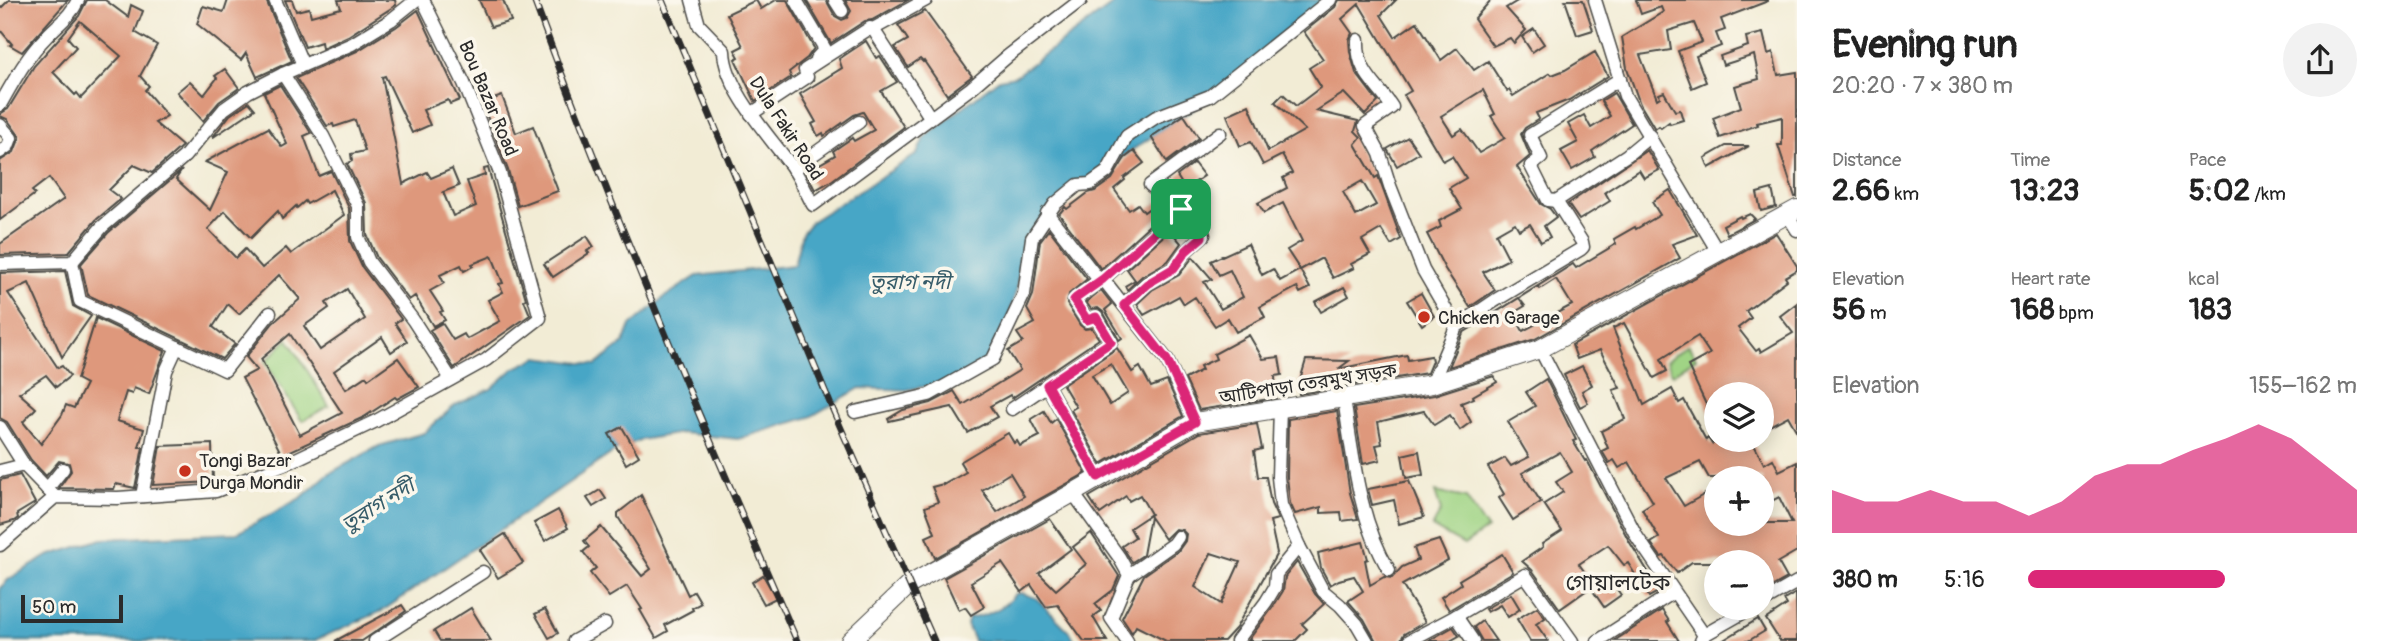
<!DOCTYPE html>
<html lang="en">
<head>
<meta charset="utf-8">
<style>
  body { margin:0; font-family:Pangolin,"Noto Sans Bengali",sans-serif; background:#f2f2f2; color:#222; height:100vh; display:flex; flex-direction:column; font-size:26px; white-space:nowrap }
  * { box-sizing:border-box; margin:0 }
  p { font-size:23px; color:#767676 }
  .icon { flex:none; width:38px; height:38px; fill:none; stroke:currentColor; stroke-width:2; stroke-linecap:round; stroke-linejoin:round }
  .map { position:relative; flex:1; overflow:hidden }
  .side { display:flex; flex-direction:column; background:#fff; width:595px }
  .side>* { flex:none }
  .tools { position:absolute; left:1704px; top:382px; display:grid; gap:14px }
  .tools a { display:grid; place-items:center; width:70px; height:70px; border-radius:50%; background:#fff; box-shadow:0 4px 18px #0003; font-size:35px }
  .scale { position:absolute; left:21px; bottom:18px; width:102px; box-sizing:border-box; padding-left:7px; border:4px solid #2b2b2b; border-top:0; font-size:19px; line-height:24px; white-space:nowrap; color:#2b2b2b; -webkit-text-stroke:5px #fbf7ec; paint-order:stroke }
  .pin { position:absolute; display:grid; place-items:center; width:60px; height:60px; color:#fff; margin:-30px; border-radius:14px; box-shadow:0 4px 10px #0006 }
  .round { display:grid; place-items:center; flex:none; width:74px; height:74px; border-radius:37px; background:#f2f2f2 }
  .overview { display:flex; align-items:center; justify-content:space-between; height:119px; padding:0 35px }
  h1 { font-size:38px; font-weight:700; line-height:52px }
  .stats { display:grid; grid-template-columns:repeat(3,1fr); gap:10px; height:119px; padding:7px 35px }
  .stats div { display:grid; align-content:center }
  .stats b { font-size:30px; font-weight:700 }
  .stats small { font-size:19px; font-weight:400 }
  .stats p { font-size:19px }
  .chart { height:196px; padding:14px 35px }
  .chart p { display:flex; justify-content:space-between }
  .chart svg { width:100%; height:126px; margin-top:7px; fill:#db2777; opacity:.7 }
  ul { padding:0 35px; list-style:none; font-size:23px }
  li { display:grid; grid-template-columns:112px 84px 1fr; align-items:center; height:52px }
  li i { height:18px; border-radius:9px; background:#db2777 }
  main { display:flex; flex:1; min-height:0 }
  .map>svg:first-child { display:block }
</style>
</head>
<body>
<main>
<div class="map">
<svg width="1797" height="641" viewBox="0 0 1797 641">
  <rect width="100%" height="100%" fill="#fbf7ec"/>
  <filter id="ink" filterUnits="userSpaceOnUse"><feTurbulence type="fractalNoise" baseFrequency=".0143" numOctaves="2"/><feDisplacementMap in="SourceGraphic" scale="14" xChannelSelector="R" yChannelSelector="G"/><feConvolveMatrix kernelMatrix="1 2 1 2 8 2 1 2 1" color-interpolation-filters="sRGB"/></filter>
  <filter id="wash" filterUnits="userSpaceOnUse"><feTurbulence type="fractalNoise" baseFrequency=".00686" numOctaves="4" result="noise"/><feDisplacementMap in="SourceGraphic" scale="28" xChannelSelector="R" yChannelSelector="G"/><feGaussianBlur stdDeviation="1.57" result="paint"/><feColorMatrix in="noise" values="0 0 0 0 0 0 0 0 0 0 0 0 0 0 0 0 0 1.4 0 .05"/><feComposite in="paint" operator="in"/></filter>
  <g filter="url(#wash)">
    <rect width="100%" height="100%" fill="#f2ecd5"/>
    <g fill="#a0d485" stroke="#668058" stroke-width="2">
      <path d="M288 339 329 406 302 421 265 362Z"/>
      <path d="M1688 345 1696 358 1672 374 1666 361Z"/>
      <path d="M1435 492 1466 498 1487 529 1464 545 1432 527 1441 511Z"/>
    </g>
    <g fill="#47a6c6" stroke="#396878" stroke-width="2">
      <path d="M1119 0H1330L1247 74 1061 197 1034 227 1020 256 1017 288 1000 350 974 377 906 390 860 388 810 417 738 439 682 433 640 440 618 449 382 611 313 641H0V588L9 579 48 556 102 539 237 533 302 497 328 474 379 446 424 433 455 405 491 389 513 369 538 357 596 365 624 343 631 325 666 296 697 276 794 265 802 233 812 221 917 154 924 138 999 79 1015 76Z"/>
      <path d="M1021 593 1036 598 1069 631 1075 641H974L967 625 969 618C985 617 1005 608 1015 594Z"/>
    </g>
    <g id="blocks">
      <g fill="#de987c" fill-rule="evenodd">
        <path d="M9 0H68L22 52 10 45 12 44 0 30V9Z"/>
        <path d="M87 0H105L128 17 131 5 143 11 135 32 157 45 140 76 149 86 145 90 167 116 155 123 182 146 152 173 134 165 109 190 121 199 96 220 68 253 0 255V244L64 199 49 178 32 191 35 194 0 220V161L14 152 20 137 7 119 0 116V114L8 109 34 66 79 16ZM80 21 121 56 81 98 77 93 75 95 53 72 76 47 68 38Z"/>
        <path d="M228 0H266L292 61 257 77 246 53 241 60 197 24 203 6 224 12Z"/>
        <path d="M285 0H292L296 11 309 8 311 16 341 8 338 0H395L396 5 348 36 322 48 321 42 305 47Z"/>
        <path d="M479 0H503L511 21 491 27Z"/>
        <path d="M756 0 761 9 776 0H787L814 48 807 58 789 72 791 77 755 101 735 59 739 57 735 50 743 46 727 14Z"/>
        <path d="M806 0H826L835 16 842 20 847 18 851 11 845 0H908L872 20 865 21 831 43Z"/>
        <path d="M1339 0H1396L1381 15 1395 37 1417 22 1441 60 1457 48 1474 70 1488 61 1507 91 1509 90 1513 96 1550 73 1552 75 1565 70 1595 52 1608 76 1569 100 1536 113 1539 119 1525 128 1521 134 1530 156 1517 167 1541 204 1550 209 1556 217 1544 226 1550 237 1541 242 1530 224 1519 230 1515 223 1496 234 1509 259 1483 272 1495 290 1470 307 1445 269 1427 234 1441 227 1439 221 1462 209 1449 188 1466 178 1452 156 1443 161 1404 95 1411 91 1359 4 1342 19 1352 33 1349 40 1350 52 1356 73 1378 102 1365 115 1344 93 1316 111 1358 121 1355 131 1361 137 1355 144 1375 178 1378 176 1401 239 1391 245 1381 229 1362 240 1370 254 1351 264 1354 268 1333 278 1322 259H1320L1300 270 1310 288 1300 293 1297 287 1260 307 1265 317 1236 332 1228 318 1215 326 1195 297 1184 304 1179 296 1144 315 1137 304 1152 290 1179 275 1193 257 1212 279 1204 282 1221 309 1243 297 1230 270 1219 275 1211 261 1248 244 1262 275 1273 269 1280 281 1300 270 1287 250 1302 241 1283 203 1264 213 1258 203 1287 188 1283 178 1292 173 1282 155 1263 165 1251 142 1240 146 1227 115 1249 105 1268 151 1305 130 1275 102 1283 94 1296 106 1321 87 1309 68 1323 59 1304 32 1335 7ZM1483 90 1495 114 1491 116 1505 138 1479 153 1462 129 1453 135 1441 116ZM1362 181 1376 205 1356 216 1343 192Z"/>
        <path d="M1491 0H1519L1506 8 1526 30 1514 43 1510 38 1493 46 1474 19Z"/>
        <path d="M1565 0H1583L1593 30 1577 35Z"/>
        <path d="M1636 0H1768V1L1721 19 1725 30 1716 33 1721 46 1696 56 1706 82 1692 88 1678 51 1702 42 1694 23 1668 31 1671 50 1640 55 1657 99 1660 97 1659 94 1664 92 1675 111 1680 110 1683 120 1670 124 1669 122 1661 128 1659 126 1655 129 1640 104 1627 68 1622 37 1663 12 1661 7 1641 14Z"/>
        <path d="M418 10 460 100 450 104 448 100 423 110 430 125 412 133 385 76 382 77 403 184 427 172 431 178 452 169 459 186 443 192 453 216 476 206 467 181 485 175 484 169 488 168 526 299 524 300 530 315 454 368 430 330 442 323 453 340 464 334 467 339 500 321 488 300 503 292 499 284 503 283 492 256 472 264 473 266 464 271 461 265 440 275 444 283 430 291 443 311 440 312 445 320 433 326 415 296 409 300 377 258 367 235 366 203 347 164 352 161 351 154 365 151 355 120 334 127 333 124 327 126 296 78 357 51 396 27Z"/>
        <path d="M925 11 972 76 947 95 924 61 923 62 920 59 908 67 895 47 908 40 898 25Z"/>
        <path d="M1534 29 1544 44 1532 52 1522 37Z"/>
        <path d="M1763 33 1768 54 1773 52 1778 75 1797 72V197H1795L1778 145H1782V117L1757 123 1758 125 1720 138 1713 118 1741 107 1735 86 1759 79 1754 55 1723 65 1720 56 1748 46 1746 37Z"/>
        <path d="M866 41 876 58 880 56 897 82 881 91 904 127 831 181 815 190 806 172 835 155 833 151 852 138 854 141 874 130 863 112 854 115 824 136 823 133 818 136 812 124 816 122 800 94 842 68 839 59Z"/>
        <path d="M225 69 239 88 219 102 203 121 177 92 190 81 204 95 217 78 215 76Z"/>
        <path d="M280 85 311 133 304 136 319 176 331 171 349 208 350 241 362 267 401 319 395 323 407 341 391 352 382 337 334 371 346 389 366 376 368 379 398 358 419 387 397 399 395 397 364 417 282 455 242 378 257 370 246 357 273 323 300 299 279 275 239 314 228 304 213 327 235 344 222 359 88 295 81 264 108 233 182 170 176 179 210 210 228 172 205 162 268 128 282 147 287 144 264 93ZM332 190 344 215 291 254 286 248 262 268 245 249 236 258 208 229 225 211 251 238 278 211 282 219 296 206 297 208 305 201 307 204ZM347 289 365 319 320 350 304 326 329 308 326 303ZM290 334 342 413 300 435 261 359Z"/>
        <path d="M1614 93 1632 124 1592 151 1595 157 1572 170 1561 151 1578 142 1568 124 1584 115 1591 128 1610 116 1601 101Z"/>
        <path d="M502 96 516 133 533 126 558 191 518 206 508 170 482 103Z"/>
        <path d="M249 102 255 109 212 138 230 115Z"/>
        <path d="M1184 115 1199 138 1167 162 1151 137Z"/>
        <path d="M1408 137 1419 153 1397 166 1387 149Z"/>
        <path d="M1726 146H1749L1709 168 1705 158Z"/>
        <path d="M1647 150 1659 170 1644 178 1639 170 1605 192 1610 201 1579 220 1568 204Z"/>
        <path d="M1134 151 1144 163 1124 178 1125 180 1114 189 1129 210 1138 204 1144 212 1158 202 1167 209 1101 269 1059 214 1065 207 1067 209 1088 193 1095 191 1112 179 1125 158Z"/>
        <path d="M1194 163 1204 176 1185 189 1177 176Z"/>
        <path d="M1772 189 1776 207 1761 211 1757 193Z"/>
        <path d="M1670 190 1697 235 1672 244 1680 258 1535 339 1449 367 1463 333 1573 264 1576 268 1616 244 1614 239 1635 227 1636 229 1660 215 1652 202ZM1556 279 1572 305 1523 331 1513 313 1525 306 1519 298 1538 286 1540 289Z"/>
        <path d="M1750 214 1755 219 1727 234 1723 225 1740 216 1741 218Z"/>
        <path d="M1049 229 1087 279 1069 294 1067 304 1080 325 1085 329 1092 328 1099 339 1012 398 1010 395 990 406 997 417 968 433 952 407 889 421 888 419 903 410 931 403 954 391 963 405 1020 370 1008 351 1023 342 1017 333 1035 323 1027 309 1033 295 1040 241Z"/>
        <path d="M1170 230 1181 243 1168 261 1142 276 1127 290 1125 286 1135 280 1127 269Z"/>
        <path d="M1776 233 1797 266V270L1785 277 1787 280 1746 311 1751 318 1738 328 1756 351 1759 349 1761 352 1793 333 1780 316 1797 303V432L1788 416 1762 430V394H1717V428L1688 366 1710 354 1698 336 1661 359 1667 371 1654 378 1624 323 1613 328 1644 405 1672 389 1679 403 1684 400 1706 440 1708 438 1712 444 1722 439H1751L1764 464 1773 459 1779 471 1797 462V551L1778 562 1787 578 1766 590 1762 583V562H1692L1677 573 1664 556 1661 557 1651 543 1659 538 1642 509 1653 502 1629 462 1619 468 1614 460 1609 463 1602 451 1608 448 1601 431 1625 419 1613 390 1620 388 1600 350 1577 359 1572 345ZM1700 462 1709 478H1762V506L1779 497 1792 523H1717V514L1705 494 1684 506 1666 478Z"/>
        <path d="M587 236 594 247 587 251 589 253 553 277 544 264Z"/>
        <path d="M65 271 73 306 91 316 62 357 29 283 8 293 58 368 62 366 70 376 56 387 46 375 19 393 36 408 23 422 41 444 62 415 66 405 74 408 86 384 77 379 96 318 165 351 149 394 134 388 132 394 126 392 117 421 144 429 139 447H143L135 488 116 484 114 489 59 488 71 471 69 463 59 461 46 476 31 460 7 422 0 418V273Z"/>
        <path d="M1344 287 1349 296 1321 312 1315 302Z"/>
        <path d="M1101 290 1112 304 1105 310 1122 338 1119 340 1103 312 1098 308 1091 309 1086 302Z"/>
        <path d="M1421 293 1434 316 1422 325 1407 301Z"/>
        <path d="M1249 335 1263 359 1279 357 1282 375 1275 376 1276 398 1199 410 1185 379 1202 370 1200 366 1216 359 1214 354Z"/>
        <path d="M1117 348 1132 372 1140 367 1151 387 1167 381 1183 416 1101 464 1071 410 1076 407 1063 385ZM1111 364 1128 393 1110 405 1092 375Z"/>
        <path d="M1407 355 1408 360 1431 356 1432 361 1427 373 1299 394 1298 387 1306 360 1349 361 1338 369Z"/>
        <path d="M1582 366 1592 385 1582 391 1588 403 1580 407 1564 375Z"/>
        <path d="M1494 376 1497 382 1473 396 1474 398 1461 403 1471 422 1460 430 1450 415 1434 425 1424 411 1378 422 1382 444 1376 445 1380 460 1363 464 1354 408 1434 395Z"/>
        <path d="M1546 379 1576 440 1573 441 1585 461 1587 460 1629 541 1660 591 1649 597 1628 563 1624 565 1608 545 1579 564 1594 585 1560 609 1532 570 1522 561 1543 547 1542 544 1562 531 1544 504 1563 492 1556 482 1572 472 1560 452 1522 473 1541 502 1513 520 1499 498 1504 494 1488 467 1505 458 1511 466 1529 457 1508 422 1535 406 1526 392Z"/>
        <path d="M1044 411 1051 423 1056 419 1086 473 935 558 926 537 935 533 925 507 938 502 932 487 943 484V485L966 472 960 462 1008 433 1014 443 1017 441 1020 446 1040 436 1031 419ZM1010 473 1024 496 997 512 982 490Z"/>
        <path d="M1337 411 1350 493 1358 519 1342 521 1341 512 1321 513V507L1295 514 1290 503 1287 477 1288 419Z"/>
        <path d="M1257 424 1262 449 1254 451 1258 477H1266L1271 504 1278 519 1270 521 1277 553 1236 628 1224 641H1166L1136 626 1132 633 1122 618 1144 575 1178 551 1185 541 1186 534 1182 530 1175 529 1165 539 1150 517 1143 555 1132 562 1122 546 1135 537 1130 528 1151 514 1140 495 1129 501 1126 496 1100 514 1089 497 1199 433ZM1211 553 1240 562 1221 604 1195 587Z"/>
        <path d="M622 427 639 456 626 464 609 434Z"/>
        <path d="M212 444 213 482 153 485 160 446Z"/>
        <path d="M1419 451 1423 475 1406 478 1402 455Z"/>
        <path d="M20 475 35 503 17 514 18 518 14 521 0 525V480Z"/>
        <path d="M1409 481 1424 517 1399 524 1394 500 1372 505 1368 489Z"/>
        <path d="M600 490 606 499 593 507 587 498Z"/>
        <path d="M641 495 688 595 694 591 701 603 692 608 693 610 665 625 668 631 656 638 640 610 642 609 627 586 609 597 590 573 596 568 583 552 589 547 584 541 601 527 642 576 651 569 618 517V513Z"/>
        <path d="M558 510 568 528 545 541 534 523Z"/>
        <path d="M1050 519 1071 549 1039 573 1056 590 1086 564 1073 547 1091 533 1119 576 1113 590 1095 604 1101 611 1093 617 1107 641H1084L1058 605 1046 607 1031 585 1022 592 1002 563 971 582 984 607 971 615 965 607 959 610 944 578Z"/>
        <path d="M505 534 523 563 498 578 480 550Z"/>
        <path d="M1439 540 1448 560 1402 585 1425 622 1404 634 1400 641H1376L1364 619 1348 601 1363 591 1354 576 1339 580 1330 585 1321 568 1318 553 1363 542 1368 559 1365 560 1370 585 1384 577 1392 578 1402 567 1418 560 1414 548Z"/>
        <path d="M1502 554 1513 572 1449 610 1441 597 1461 584 1459 580Z"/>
        <path d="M1297 562 1315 594 1324 604 1302 624 1307 629 1295 641H1248L1273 607 1283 591 1285 577Z"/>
        <path d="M763 575 776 598 764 604 752 582Z"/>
        <path d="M1608 577 1621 595 1604 607 1591 588Z"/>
        <path d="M1796 593 1797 641H1780L1766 619 1787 605 1784 600Z"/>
        <path d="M1511 594 1520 609 1508 617 1500 605 1487 612 1485 609Z"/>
        <path d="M402 605 406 611 362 641H335Z"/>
        <path d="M1537 607 1545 618 1536 624 1548 641H1530L1517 619Z"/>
        <path d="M471 608 491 641H440L434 631Z"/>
        <path d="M545 609 558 633 549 638 535 614Z"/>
        <path d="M1662 610 1669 621 1667 622 1679 641H1614Z"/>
        <path d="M1758 619 1765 631 1748 641H1722Z"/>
        <path d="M1482 621 1496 641H1482L1474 627Z"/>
        <path d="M1453 627 1459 636 1450 641H1428Z"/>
      </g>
    </g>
  </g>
  <g filter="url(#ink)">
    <use href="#blocks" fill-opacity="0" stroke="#494844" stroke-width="2"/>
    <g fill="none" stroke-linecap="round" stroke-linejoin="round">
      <defs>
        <g id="minor">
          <path d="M275 0 303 65"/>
          <path d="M692 0 699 25 724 51C725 89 770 137 792 167 800 178 806 192 813 205L971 88 1008 56 1081 0"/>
          <path d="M796 0 825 49 816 59"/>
          <path d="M835 0 842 11"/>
          <path d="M1595 0 1625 96 1718 252"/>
          <path d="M873 29 930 117"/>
          <path d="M1358 40C1357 74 1376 82 1392 107L1365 126 1380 154 1390 186 1423 270 1456 327 1432 384"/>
          <path d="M283 74 323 136 358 206V237L369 262 413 320 451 379"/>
          <path d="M0 105C13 82 27 56 46 37 58 24 71 16 78 0"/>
          <path d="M751 114 807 77 805 70 870 28 873 29 926 0"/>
          <path d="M0 125 11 138 8 146 0 152"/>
          <path d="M793 169 859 122"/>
          <path d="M1556 201 1548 200 1531 166 1541 158 1530 135 1620 79"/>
          <path d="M1047 213 1099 280 1103 279 1167 360 1195 422"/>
          <path d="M1787 214 1797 230"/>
          <path d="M72 262 80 301 225 370 270 313"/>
          <path d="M0 264 72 262 102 227 185 156 224 109 248 92 283 74 352 44 391 20 416 0"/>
          <path d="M1103 279 1181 209 1150 185 1220 133"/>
          <path d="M1124 305 1147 283 1174 268 1186 251 1204 235 1181 209"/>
          <path d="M1456 327 1496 300 1581 249 1583 247 1582 242 1556 201 1627 155 1650 136"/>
          <path d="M1540 349 1637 537 1704 635 1701 641"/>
          <path d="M1047 385 1098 477"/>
          <path d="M1344 399C1353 457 1359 520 1389 570"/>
          <path d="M1012 409 1111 342 1096 317 1087 320 1075 300 1099 280"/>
          <path d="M855 412 929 395 993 359 1024 294 1032 238 1055 204 1078 185 1090 184 1107 172 1127 136 1156 117 1210 96 1330 0"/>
          <path d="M0 427 24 465 55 497"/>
          <path d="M0 471 24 465"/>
          <path d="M47 489 63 469"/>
          <path d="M1073 493 1119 557 1129 575 1111 618 1127 641"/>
          <path d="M142 496 166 371 177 347"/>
          <path d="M0 545 55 497 118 498 216 491 292 461 376 421 486 360 540 318 500 173 464 83 423 0"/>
          <path d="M1299 546 1323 591 1340 605 1357 624 1367 641"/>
          <path d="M1129 575 1173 544 1178 537"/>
          <path d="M1762 602 1797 582"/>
          <path d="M1456 616 1525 575 1572 641"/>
          <path d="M1704 635 1753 607"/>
          <path d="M375 641 483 572"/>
          <path d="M574 641 605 624"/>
          <path d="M1237 641 1266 602 1275 587 1276 574 1299 546 1281 505 1278 477 1280 407"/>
          <path d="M1409 641 1456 616 1473 641"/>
          <path d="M1598 641 1674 592"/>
        </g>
        <path id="secondary" d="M850 641 909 585 1073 493 1195 422 1432 384 1540 349 1797 209"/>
      </defs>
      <use href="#minor" stroke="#494844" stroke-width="15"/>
      <use href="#secondary" stroke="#494844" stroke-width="20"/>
      <use href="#minor" stroke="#fff" stroke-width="12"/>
      <use href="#secondary" stroke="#fff" stroke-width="18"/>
      <defs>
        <g id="rail">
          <path d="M534 0C614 217 704 429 797 641"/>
          <path d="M662 0 833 410 934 641"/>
        </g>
      </defs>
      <use href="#rail" stroke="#2b2b2b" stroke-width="7"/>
      <use href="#rail" stroke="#fbf7ec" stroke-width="4.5" stroke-dasharray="13" stroke-linecap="butt"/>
    </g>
  </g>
  <g fill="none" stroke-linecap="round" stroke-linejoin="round" filter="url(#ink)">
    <defs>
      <path id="route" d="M1181 209 1202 233V237L1186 251 1174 268 1147 284 1124 305 1167 360 1195 422 1098 477 1047 385 1111 342 1096 317 1087 320 1074 300 1076 298 1103 279Z"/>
    </defs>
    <use href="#route" stroke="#fff" stroke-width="14"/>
    <use href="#route" stroke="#db2777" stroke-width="9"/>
  </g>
  <g fill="#c8321e" stroke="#fbf7ec" stroke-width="2.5">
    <circle cx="1424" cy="317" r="7"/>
    <circle cx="185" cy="471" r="7"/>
  </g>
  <g text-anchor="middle" stroke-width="7" stroke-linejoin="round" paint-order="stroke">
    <g font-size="19" fill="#2b2b2b" stroke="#fbf7ec">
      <text transform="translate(489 98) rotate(67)" y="7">Bou Bazar Road</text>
      <text transform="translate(787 128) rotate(57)" y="7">Dula Fakir Road</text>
      <text transform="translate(1308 383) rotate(-9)" y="7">আটিপাড়া তেরমুখ সড়ক</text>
    </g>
    <g font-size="19" fill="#2b2b2b" stroke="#fbf7ec" text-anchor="start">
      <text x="1438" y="324">Chicken Garage</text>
      <text x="199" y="467">Tongi Bazar<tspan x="199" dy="22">Durga Mondir</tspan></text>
    </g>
    <g font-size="21" font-style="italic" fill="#365c69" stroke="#fbf7ec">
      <text x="910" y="289">তুরাগ নদী</text>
      <text transform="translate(378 505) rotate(-32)" y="7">তুরাগ নদী</text>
    </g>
    <g font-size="23" fill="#2b2b2b" stroke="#fbf7ec">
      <text x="1618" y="590">গোয়ালটেক</text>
    </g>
  </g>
</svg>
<div class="tools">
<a><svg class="icon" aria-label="layers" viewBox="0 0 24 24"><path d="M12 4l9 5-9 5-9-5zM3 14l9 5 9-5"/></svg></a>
<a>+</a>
<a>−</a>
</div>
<div class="scale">50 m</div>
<div class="pin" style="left:1181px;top:209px;background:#1e9e55"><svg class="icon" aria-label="arrive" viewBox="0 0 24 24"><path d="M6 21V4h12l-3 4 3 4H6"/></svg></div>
</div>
<section class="side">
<div class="overview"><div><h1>Evening run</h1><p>20:20 · 7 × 380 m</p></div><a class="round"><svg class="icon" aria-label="share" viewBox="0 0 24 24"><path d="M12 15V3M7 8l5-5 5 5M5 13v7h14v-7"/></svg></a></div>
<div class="stats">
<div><p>Distance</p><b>2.66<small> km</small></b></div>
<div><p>Time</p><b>13:23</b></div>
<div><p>Pace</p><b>5:02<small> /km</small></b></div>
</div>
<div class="stats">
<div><p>Elevation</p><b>56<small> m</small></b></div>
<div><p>Heart rate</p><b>168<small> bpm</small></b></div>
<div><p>kcal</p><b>183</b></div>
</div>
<div class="chart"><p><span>Elevation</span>155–162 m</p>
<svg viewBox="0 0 160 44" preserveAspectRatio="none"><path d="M0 44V29L10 33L20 33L30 29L40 33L50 33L60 38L70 33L80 24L90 20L100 20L110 15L120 11L130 6L140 11L150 20L160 29V44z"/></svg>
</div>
<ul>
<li><b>380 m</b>5:16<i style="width:60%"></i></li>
</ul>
</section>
</main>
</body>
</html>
